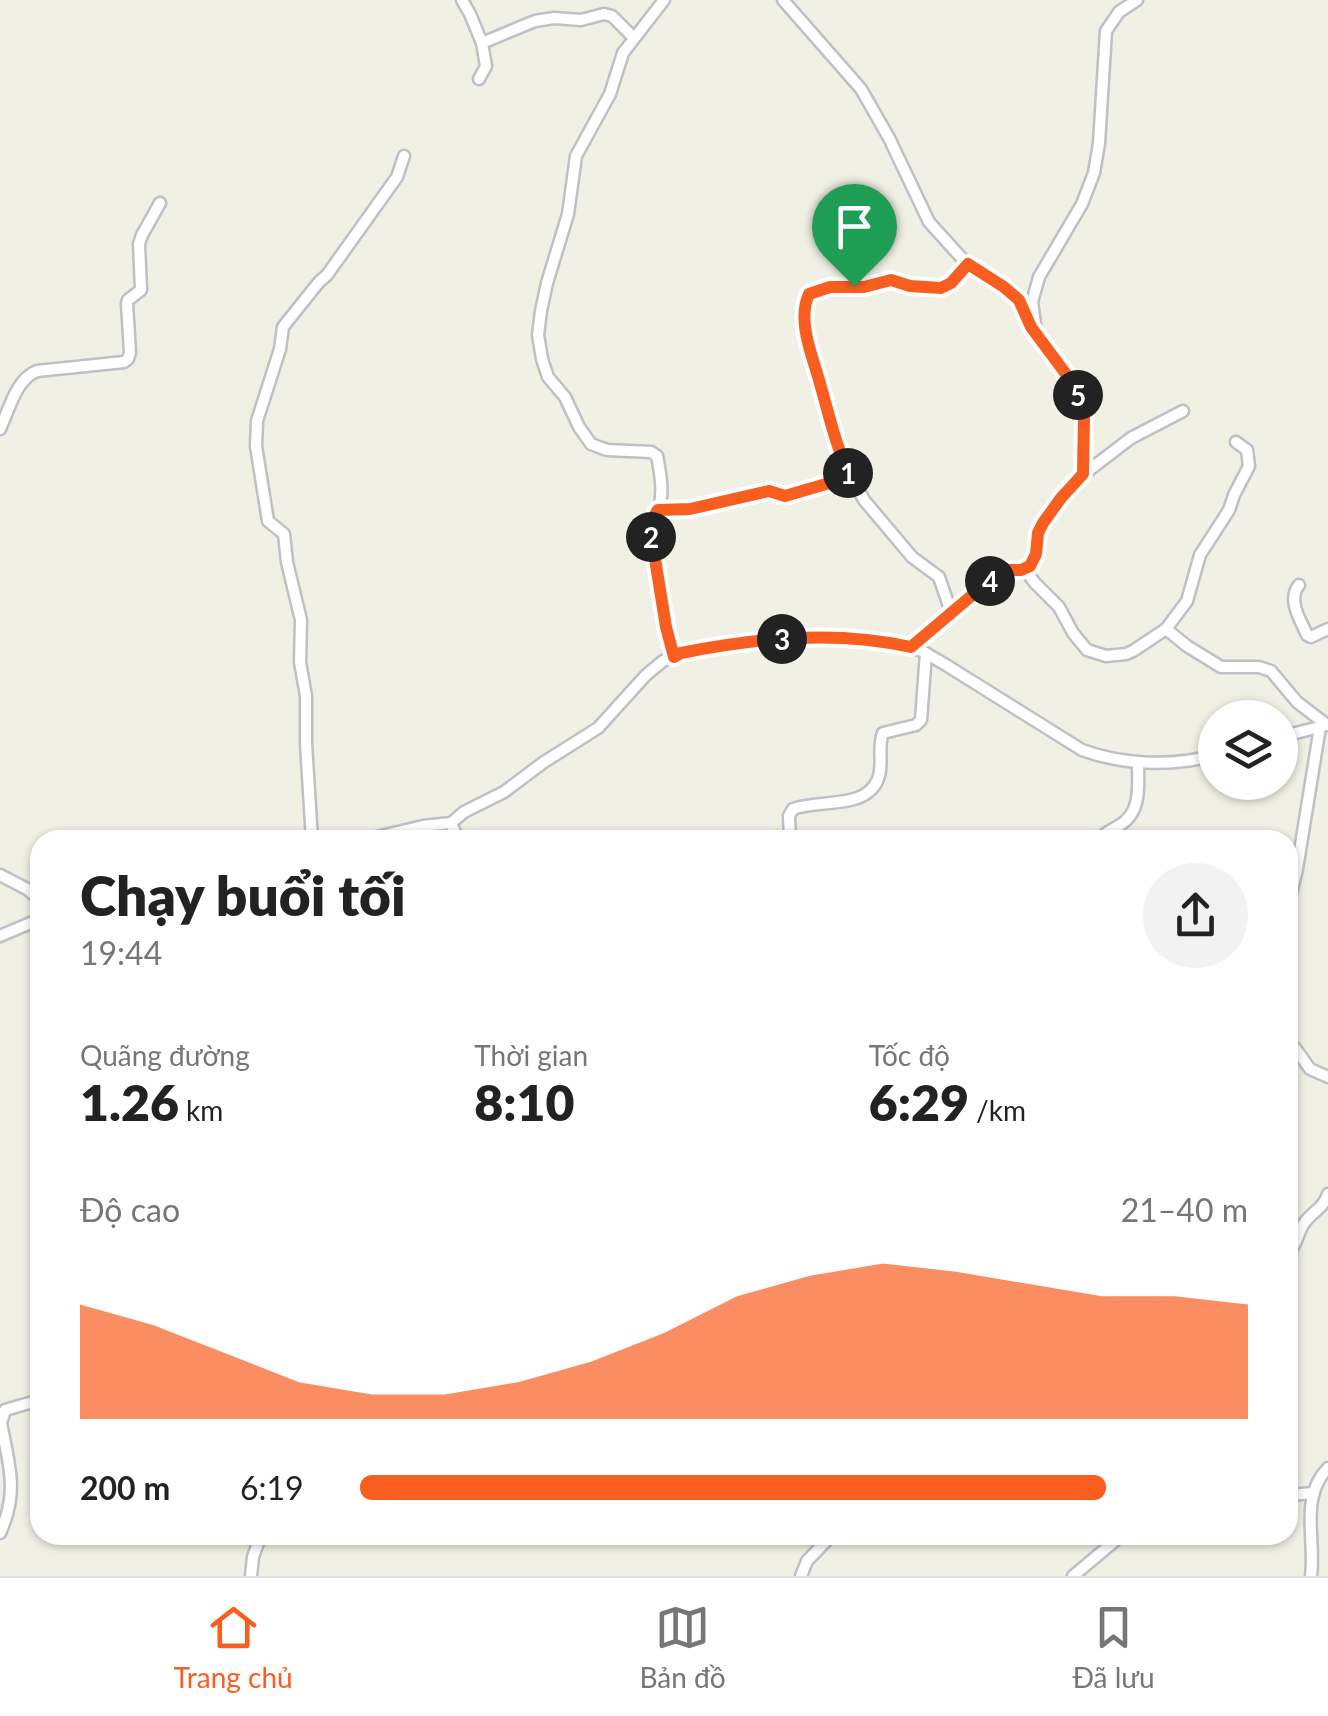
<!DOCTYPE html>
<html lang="vi">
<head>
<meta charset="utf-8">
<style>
  body { margin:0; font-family:Lato,sans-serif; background:#f2f2f2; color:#222; height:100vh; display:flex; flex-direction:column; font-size:38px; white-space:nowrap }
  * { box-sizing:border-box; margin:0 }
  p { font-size:32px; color:#767676 }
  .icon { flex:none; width:55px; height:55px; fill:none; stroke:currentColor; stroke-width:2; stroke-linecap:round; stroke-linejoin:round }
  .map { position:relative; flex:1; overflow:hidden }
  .details { position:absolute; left:30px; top:830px; width:1268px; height:715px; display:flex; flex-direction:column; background:#fff; border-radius:30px; box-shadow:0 2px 8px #0004 }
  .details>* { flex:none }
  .controls { position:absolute; left:1198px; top:700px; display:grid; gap:20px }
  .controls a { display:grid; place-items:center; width:100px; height:100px; border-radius:50%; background:#fff; box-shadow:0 2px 8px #0004; font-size:50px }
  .pin { position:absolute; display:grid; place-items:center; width:85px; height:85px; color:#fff; margin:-102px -42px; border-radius:50% 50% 50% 0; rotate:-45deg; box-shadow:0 0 10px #0007 }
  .pin .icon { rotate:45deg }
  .km { position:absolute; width:50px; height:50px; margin:-25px; border-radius:50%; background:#222; color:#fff; font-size:28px; line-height:50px; text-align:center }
  .round { display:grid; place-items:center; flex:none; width:105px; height:105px; border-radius:52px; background:#f2f2f2 }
  .headline { display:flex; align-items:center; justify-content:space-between; height:170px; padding:0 50px }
  h1 { font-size:55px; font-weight:800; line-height:75px }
  .figures { display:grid; grid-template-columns:repeat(3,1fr); gap:15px; height:170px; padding:10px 50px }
  .figures div { display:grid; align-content:center }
  .figures b { font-size:50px; font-weight:800 }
  .figures small { font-size:28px; font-weight:400 }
  .figures p { font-size:28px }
  .chart { height:280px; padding:20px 50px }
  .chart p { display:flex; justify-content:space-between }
  .chart svg { width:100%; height:180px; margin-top:10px; fill:#f95e21; opacity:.7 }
  ul { padding:0 50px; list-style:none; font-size:32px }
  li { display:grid; grid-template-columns:160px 120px 1fr; align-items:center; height:75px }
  li i { height:25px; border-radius:12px; background:#f95e21 }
  .tabs { display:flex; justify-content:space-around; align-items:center; height:140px; border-top:2px solid #e0e0e0; background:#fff; font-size:28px; color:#767676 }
  .tabs a { display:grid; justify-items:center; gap:5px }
  .tabs .active { color:#f95e21 }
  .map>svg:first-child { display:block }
</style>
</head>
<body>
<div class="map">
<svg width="1328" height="1576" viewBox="0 0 1328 1576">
  <rect width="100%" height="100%" fill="#f0f0e4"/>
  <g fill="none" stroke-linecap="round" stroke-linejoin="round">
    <defs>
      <g id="minor">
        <path d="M462 0 470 14 482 43 535 21 554 18 581 20 604 14 612 16 634 38"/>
        <path d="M664 0 623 53 610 94 576 156 568 214 547 283 541 311 538 335 542 359 548 377 565 397 579 427 591 444 607 450 651 452 657 456C660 471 664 492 659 508 654 522 650 523 652 541L666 627 674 657"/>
        <path d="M783 0 861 89 889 138 929 222 967 264 1015 296 1024 307 1028 319"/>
        <path d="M479 79 486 66 482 43"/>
        <path d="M0 429C9 410 16 379 37 371L124 362 128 359 130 353 127 303 128 300 141 290 139 244 142 235 160 203"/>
        <path d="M1084 474 1131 438 1183 411"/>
        <path d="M658 510 690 509 769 491 785 495 851 477"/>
        <path d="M1022 570H1025L1035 583 1059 607 1073 633 1087 650 1106 656 1126 654 1133 651 1166 629 1187 601 1200 555 1229 510 1234 495 1249 466 1247 450 1236 442"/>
        <path d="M1299 585C1287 600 1300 619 1307 635L1311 637 1328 629"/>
        <path d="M951 612 939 577 912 557 864 500 851 477 836 445 821 386 808 347 806 305 809 294 829 287H864L891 280 911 286 945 287 967 264"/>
        <path d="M1166 629 1187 646 1221 667H1259L1271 671 1297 702 1327 725"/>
        <path d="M911 647 989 581 1009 570 1021 571 1030 566 1036 554 1039 533 1048 514 1083 474 1084 438 1081 403 1066 374 1036 331 1032 302 1039 277 1082 204 1094 173 1099 143 1106 31 1119 12 1137 0"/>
        <path d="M1280 737 1323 726"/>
        <path d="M451 823 458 840"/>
        <path d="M312 840 306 743V696L300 662 301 620 287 562 284 534 268 521 256 446 257 421 280 349 283 327 319 282 327 275 397 177 404 156"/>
        <path d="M364 840 423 826 451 823 464 812 504 792 544 762 598 728 646 675 663 661 681 653 727 644 812 636 907 646 922 651 946 665 1082 750C1123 765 1172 767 1215 755"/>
        <path d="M790 840 789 816 793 809C819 799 866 810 878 779 884 764 877 748 883 733L916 725 921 720 926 653"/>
        <path d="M1099 840C1105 832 1111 831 1120 825 1142 812 1138 785 1138 762"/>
        <path d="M0 875 27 889 40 900"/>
        <path d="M1288 906 1297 869 1320 727"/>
        <path d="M0 936 40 919"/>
        <path d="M1288 1043 1295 1048 1310 1069 1328 1077"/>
        <path d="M1288 1254C1299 1242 1297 1232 1305 1222 1313 1211 1323 1209 1328 1194"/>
        <path d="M1288 1495 1314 1493"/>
        <path d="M0 1533C19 1492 9 1465 1 1423L5 1410 40 1400"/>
        <path d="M251 1576 253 1557 261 1535"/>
        <path d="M801 1576 807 1561 832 1535"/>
        <path d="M1073 1576 1122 1535"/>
        <path d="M1311 1576C1316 1539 1299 1498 1328 1468"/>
      </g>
    </defs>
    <use href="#minor" stroke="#bec0c6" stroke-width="15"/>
    <use href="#minor" stroke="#fff" stroke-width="10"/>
  </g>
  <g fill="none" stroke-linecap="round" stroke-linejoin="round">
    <defs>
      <path id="route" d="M968 264 1004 287 1019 300 1031 327 1066 374 1077 394 1084 417 1083 474 1061 498 1043 523 1038 533 1036 554 1030 566 1021 570H1009L989 581 911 647C834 630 757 638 681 653L674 657 666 627 652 540C651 529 651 519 658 510L690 509 769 491 785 496 850 477C836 446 830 419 821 387 814 359 796 322 809 294L830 287H864L891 280 910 286 941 288 951 283Z"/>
    </defs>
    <use href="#route" stroke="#fff" stroke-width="20"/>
    <use href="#route" stroke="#f95e21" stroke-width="12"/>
  </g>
</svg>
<div class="controls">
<a><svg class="icon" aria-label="layers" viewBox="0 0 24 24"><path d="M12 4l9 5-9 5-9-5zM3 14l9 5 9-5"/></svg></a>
</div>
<div class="pin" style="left:854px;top:286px;background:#1e9e55"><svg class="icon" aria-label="arrive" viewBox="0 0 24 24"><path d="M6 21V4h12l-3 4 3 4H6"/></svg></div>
<b class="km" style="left:848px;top:473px">1</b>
<b class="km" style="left:651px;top:537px">2</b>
<b class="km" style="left:782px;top:639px">3</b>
<b class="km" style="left:990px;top:581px">4</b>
<b class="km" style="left:1078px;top:395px">5</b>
<section class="details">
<div class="headline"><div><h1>Chạy buổi tối</h1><p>19:44</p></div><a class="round"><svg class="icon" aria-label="share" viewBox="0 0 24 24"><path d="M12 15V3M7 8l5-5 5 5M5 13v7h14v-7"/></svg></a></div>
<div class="figures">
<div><p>Quãng đường</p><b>1.26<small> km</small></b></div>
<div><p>Thời gian</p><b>8:10</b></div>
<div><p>Tốc độ</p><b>6:29<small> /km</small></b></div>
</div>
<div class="chart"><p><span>Độ cao</span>21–40 m</p>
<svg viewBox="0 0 160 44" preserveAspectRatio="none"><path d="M0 44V16L10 21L20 28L30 35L40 38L50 38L60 35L70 30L80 23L90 14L100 9L110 6L120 8L130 11L140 14L150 14L160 16V44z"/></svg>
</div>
<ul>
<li><b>200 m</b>6:19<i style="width:84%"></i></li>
</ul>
</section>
</div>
<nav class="tabs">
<a class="active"><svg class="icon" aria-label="home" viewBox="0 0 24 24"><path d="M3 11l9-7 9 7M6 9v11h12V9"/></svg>Trang chủ</a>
<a><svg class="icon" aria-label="map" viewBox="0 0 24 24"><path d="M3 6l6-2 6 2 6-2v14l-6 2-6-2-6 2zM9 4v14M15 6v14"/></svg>Bản đồ</a>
<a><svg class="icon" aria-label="saved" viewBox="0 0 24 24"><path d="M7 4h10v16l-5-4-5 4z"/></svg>Đã lưu</a>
</nav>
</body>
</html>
